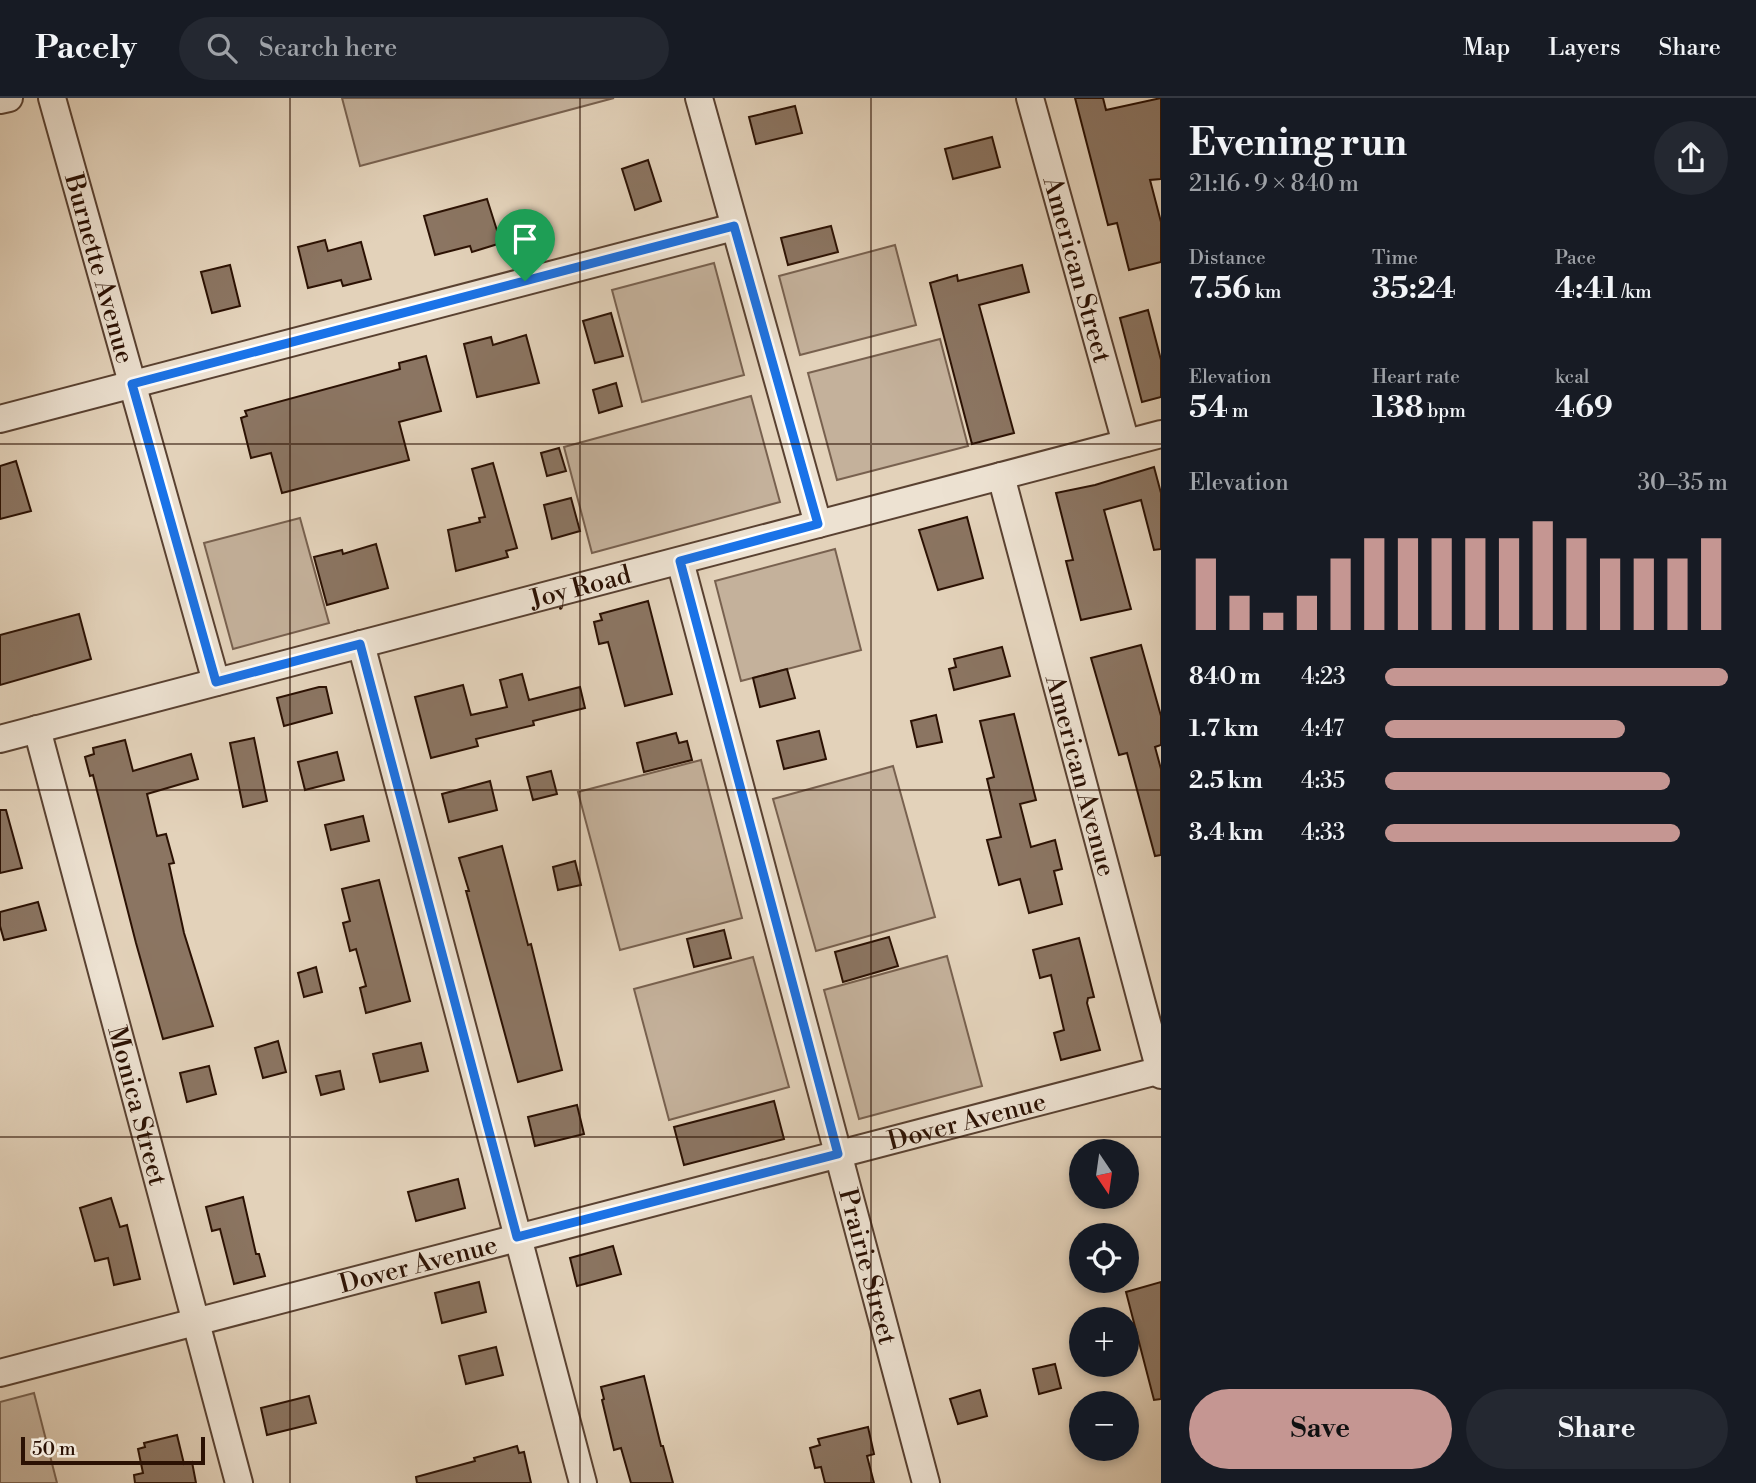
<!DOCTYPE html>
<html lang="en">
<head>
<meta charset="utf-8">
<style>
  body { margin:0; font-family:"Libre Bodoni",serif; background:#242831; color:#f1f3f6; height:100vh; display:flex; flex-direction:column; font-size:26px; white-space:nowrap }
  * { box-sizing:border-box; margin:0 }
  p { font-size:23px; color:#9ea1a6 }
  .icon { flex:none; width:38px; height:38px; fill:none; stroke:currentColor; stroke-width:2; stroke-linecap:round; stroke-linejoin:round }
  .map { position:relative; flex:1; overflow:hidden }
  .details { display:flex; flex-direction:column; background:#171b24; width:595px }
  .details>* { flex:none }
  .needle { width:46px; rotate:167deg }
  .buttons { position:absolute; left:1069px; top:1041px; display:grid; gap:14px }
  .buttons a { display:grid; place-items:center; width:70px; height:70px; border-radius:50%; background:#171b24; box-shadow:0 4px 10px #0003; font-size:35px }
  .scale { position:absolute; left:21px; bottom:18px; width:184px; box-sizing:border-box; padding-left:7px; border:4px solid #2b1103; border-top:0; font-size:19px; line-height:24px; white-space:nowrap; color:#2b1103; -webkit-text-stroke:5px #ede2d2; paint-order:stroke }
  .pin { position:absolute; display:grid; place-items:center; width:60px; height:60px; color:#fff; margin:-72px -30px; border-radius:50% 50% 50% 0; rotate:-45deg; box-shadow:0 0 7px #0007 }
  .pin .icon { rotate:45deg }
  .round { display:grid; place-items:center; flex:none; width:74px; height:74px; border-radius:37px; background:#242831 }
  .headline { display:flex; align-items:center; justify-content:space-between; height:119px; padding:0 28px }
  h1 { font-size:38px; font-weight:700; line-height:52px }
  .stats { display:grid; grid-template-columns:repeat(3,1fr); gap:10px; height:119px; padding:7px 28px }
  .stats div { display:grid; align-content:center }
  .stats b { font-size:30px; font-weight:700 }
  .stats small { font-size:19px; font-weight:400 }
  .stats p { font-size:19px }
  .chart { height:196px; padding:14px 28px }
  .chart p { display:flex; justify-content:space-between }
  .chart svg { width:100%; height:126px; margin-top:7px; stroke:#c59692; stroke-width:6 }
  .button { display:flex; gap:14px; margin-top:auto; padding:14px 28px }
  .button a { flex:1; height:80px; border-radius:42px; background:#c59692; color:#111; font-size:28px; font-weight:700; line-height:80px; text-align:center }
  .button a+a { background:#242831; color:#f1f3f6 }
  ul { padding:0 28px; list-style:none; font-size:23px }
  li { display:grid; grid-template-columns:112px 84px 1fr; align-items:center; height:52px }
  li i { height:18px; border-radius:9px; background:#c59692 }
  header { display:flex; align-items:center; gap:42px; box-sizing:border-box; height:98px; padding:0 35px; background:#171b24; border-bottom:2px solid #363941 }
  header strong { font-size:33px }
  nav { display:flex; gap:38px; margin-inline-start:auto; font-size:24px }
  .search { width:490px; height:63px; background:#242831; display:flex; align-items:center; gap:18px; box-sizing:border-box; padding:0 24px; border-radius:38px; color:#9ea1a6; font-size:26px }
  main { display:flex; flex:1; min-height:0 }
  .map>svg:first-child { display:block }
</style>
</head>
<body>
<header>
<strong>Pacely</strong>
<div class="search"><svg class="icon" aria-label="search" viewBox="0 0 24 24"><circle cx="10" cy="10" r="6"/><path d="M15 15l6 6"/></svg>Search here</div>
<nav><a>Map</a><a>Layers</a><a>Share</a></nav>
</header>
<main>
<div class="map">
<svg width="1161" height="1385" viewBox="0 0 1161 1385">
  <rect width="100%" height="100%" fill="#e3d2ba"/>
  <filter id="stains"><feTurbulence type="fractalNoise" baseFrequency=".00286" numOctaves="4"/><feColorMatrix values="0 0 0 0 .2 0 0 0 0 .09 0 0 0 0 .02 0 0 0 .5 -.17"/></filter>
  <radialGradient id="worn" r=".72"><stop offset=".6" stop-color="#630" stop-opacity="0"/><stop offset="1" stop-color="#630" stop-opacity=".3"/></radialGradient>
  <g fill="#c4b19b" stroke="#78614f" stroke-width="2">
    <path d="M342 0H614L360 68Z"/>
    <path d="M895 147 916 227 800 257 779 178Z"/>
    <path d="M714 165 744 277 642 304 612 192Z"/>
    <path d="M940 241 968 348 837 382 808 275Z"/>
    <path d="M751 298 780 404 592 455 564 349Z"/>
    <path d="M300 420 329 525 233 551 204 445Z"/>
    <path d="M835 451 861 552 741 583 715 483Z"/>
    <path d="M701 662 742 820 620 852 578 694Z"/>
    <path d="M893 668 935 819 816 853 773 701Z"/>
    <path d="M947 858 982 988 859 1021 824 892Z"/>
    <path d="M753 859 789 989 669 1022 634 891Z"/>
    <path d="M34 1295 57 1385H0V1304Z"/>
  </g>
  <g fill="#8b7562" stroke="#2b1103" stroke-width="2">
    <path d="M1075 0H1103L1106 12 1161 0V81L1150 82 1161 124V164L1129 172 1117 125 1108 127Z"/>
    <path d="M795 8 802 35 756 46 749 19Z"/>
    <path d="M992 39 1000 69 953 81 945 51Z"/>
    <path d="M648 62 661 103 635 112 622 71Z"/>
    <path d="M487 101 501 145 472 154 470 148 435 157 424 118Z"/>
    <path d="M831 128 838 154 788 167 781 140Z"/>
    <path d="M325 142 328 153 361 144 371 181 343 188 341 182 308 190 298 149Z"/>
    <path d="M230 167 240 208 212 215 201 174Z"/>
    <path d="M1022 167 1029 194 979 207 1014 335 972 346 930 185 957 177 958 183Z"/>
    <path d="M1148 212 1161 262V299L1142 304 1120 220Z"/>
    <path d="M611 215 623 258 595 265 583 223Z"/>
    <path d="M526 237 539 285 477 299 464 246 491 239 493 247Z"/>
    <path d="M426 258 441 313 399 324 409 362 282 395 271 355 251 360 241 320 247 318 245 313 400 271 399 265Z"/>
    <path d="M616 285 622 308 599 315 593 292Z"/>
    <path d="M559 350 566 373 547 378 541 355Z"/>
    <path d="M16 363 31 413 0 421V368Z"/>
    <path d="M493 365 517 450 506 453 508 459 456 473 448 432 480 424 479 420 485 419 472 371Z"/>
    <path d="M1154 369 1161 395V451L1154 452 1141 402 1104 412 1131 511 1081 522 1066 463 1073 462 1056 395 1095 387Z"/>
    <path d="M571 400 580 433 552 441 544 407Z"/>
    <path d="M967 419 983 480 938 492 919 432Z"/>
    <path d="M376 446 388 490 327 507 314 459 342 452 343 456Z"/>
    <path d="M648 503 672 596 625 608 608 544 599 546 594 524 602 522 600 516Z"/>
    <path d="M79 516 91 561 0 587V537Z"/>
    <path d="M1141 547 1161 618V647L1155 649 1161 671V757L1155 758 1127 655 1119 657 1091 560Z"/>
    <path d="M1002 549 1010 578 954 592 949 571 956 569 954 561Z"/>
    <path d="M787 571 795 600 760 609 753 580Z"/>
    <path d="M522 576 529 602 580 589 585 610 533 623 534 627 476 641 478 648 431 660 415 599 463 587 471 617 507 609 500 582Z"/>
    <path d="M319 589H326L332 615 284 628 277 600Z"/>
    <path d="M1014 616 1036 702 1020 706 1031 749 1055 742 1062 771 1054 773 1062 806 1029 815 1020 781 999 787 987 742 1001 739 987 681 994 679 980 623Z"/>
    <path d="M936 617 942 644 917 649 911 623Z"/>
    <path d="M819 633 826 661 784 671 777 643Z"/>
    <path d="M676 635 679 645 687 643 692 662 644 674 637 645Z"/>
    <path d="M254 640 267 703 243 709 230 645Z"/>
    <path d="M125 642 133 673 191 656 198 681 147 696 157 738 166 736 174 765 169 766 184 835 213 928 163 941 136 845 93 677 90 678 85 659 94 656 93 650Z"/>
    <path d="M337 654 344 682 305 692 298 664Z"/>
    <path d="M551 673 557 696 533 702 527 679Z"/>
    <path d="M490 683 497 712 449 724 442 696Z"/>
    <path d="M0 712H6L22 770 0 775Z"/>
    <path d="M363 718 369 743 331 752 325 727Z"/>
    <path d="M502 748 528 847 531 846 562 972 518 984 466 793H469L459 760Z"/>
    <path d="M575 763 581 787 558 792 553 769Z"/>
    <path d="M379 782 410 903 366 915 360 890 366 888 356 851 350 853 343 825 350 823 342 791Z"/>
    <path d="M38 804 46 832 4 842 0 828V814Z"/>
    <path d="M724 832 731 860 694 869 687 841Z"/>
    <path d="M889 839 898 868 843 884 835 854Z"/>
    <path d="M1079 840 1094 899 1088 900 1087 905 1100 952 1061 962 1054 935 1064 932 1051 877 1040 880 1033 852Z"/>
    <path d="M316 869 322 894 304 899 298 875Z"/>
    <path d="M278 943 286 974 263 980 255 950Z"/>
    <path d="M421 945 428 973 380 984 373 956Z"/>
    <path d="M209 968 216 996 187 1004 180 975Z"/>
    <path d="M340 973 344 991 321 997 316 978Z"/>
    <path d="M774 1003 784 1041 684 1067 674 1029Z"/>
    <path d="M577 1007 584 1036 535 1048 528 1019Z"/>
    <path d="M458 1081 465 1110 416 1123 408 1094Z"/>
    <path d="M243 1099 256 1156H259L265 1178 234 1186 220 1131 212 1133 206 1109Z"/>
    <path d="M111 1100 120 1129 127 1127 140 1181 114 1187 108 1160 95 1163 80 1110Z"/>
    <path d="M613 1148 621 1176 577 1188 570 1160Z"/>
    <path d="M479 1184 486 1214 442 1225 435 1195Z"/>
    <path d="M1161 1184V1301L1154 1302 1126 1194Z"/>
    <path d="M496 1249 503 1277 466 1286 459 1258Z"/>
    <path d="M1055 1266 1061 1290 1039 1296 1033 1271Z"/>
    <path d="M644 1278 661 1348H663L673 1385H631L621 1350 614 1352 602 1302 604 1301 601 1289Z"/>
    <path d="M980 1292 987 1318 958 1326 950 1301Z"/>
    <path d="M309 1298 316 1325 267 1337 261 1310Z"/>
    <path d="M868 1329 874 1356 867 1358 874 1385H825L821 1369 815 1370 810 1350 820 1347 818 1341Z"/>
    <path d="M177 1337 184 1366 192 1364 196 1385H135L134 1377 143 1375 138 1351 145 1349 144 1345Z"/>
    <path d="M517 1348 519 1355 524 1354 531 1385H417L416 1379 475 1363 474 1360Z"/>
  </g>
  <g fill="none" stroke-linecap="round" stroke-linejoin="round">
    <defs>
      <g id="minor">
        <path id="s1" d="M52 0 216 584"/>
        <path d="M699 0 818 426"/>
        <path id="s2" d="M1030 0 1126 345"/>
        <path d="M0 2 9 0"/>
        <path d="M0 321 734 129"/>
        <path id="s3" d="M1001 378 1161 977"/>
        <path id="s4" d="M680 463 926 1385"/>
        <path d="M361 546 583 1385"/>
        <path id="s5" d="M37 631 239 1385"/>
        <path id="s6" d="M0 641 1161 336"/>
        <path id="s7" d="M0 1275 1161 972"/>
      </g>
    </defs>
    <use href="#minor" stroke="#594131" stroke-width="30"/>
    <use href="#minor" stroke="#ede2d2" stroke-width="26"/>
  </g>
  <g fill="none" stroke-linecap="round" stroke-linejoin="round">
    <defs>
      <path id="route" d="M734 128 818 426 680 463 838 1056 517 1139 360 546 216 584 132 286Z"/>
    </defs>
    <use href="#route" stroke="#fff" stroke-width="14"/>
    <use href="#route" stroke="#1a73e8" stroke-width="9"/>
  </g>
  <path fill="none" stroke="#2b1103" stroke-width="2" stroke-opacity="0.55" d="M290 0V1385M580 0V1385M871 0V1385M0 346H1161M0 692H1161M0 1039H1161"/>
  <g text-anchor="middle" stroke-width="7" stroke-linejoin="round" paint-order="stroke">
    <g font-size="26" fill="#2b1103" stroke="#ede2d2">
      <text dy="9" stroke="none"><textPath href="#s1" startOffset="177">Burnette Avenue</textPath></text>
      <text dy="9" stroke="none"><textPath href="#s2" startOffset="178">American Street</textPath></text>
      <text dy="9" stroke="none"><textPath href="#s6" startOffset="600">Joy Road</textPath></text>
      <text dy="9" stroke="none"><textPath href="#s3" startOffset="310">American Avenue</textPath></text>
      <text dy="9" stroke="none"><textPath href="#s5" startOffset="390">Monica Street</textPath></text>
      <text dy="9" stroke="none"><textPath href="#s7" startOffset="999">Dover Avenue</textPath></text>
      <text dy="9" stroke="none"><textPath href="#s7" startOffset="432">Dover Avenue</textPath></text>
      <text dy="9" stroke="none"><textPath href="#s4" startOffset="730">Prairie Street</textPath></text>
    </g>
  </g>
  <rect width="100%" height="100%" filter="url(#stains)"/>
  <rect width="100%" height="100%" fill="url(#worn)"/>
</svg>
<div class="buttons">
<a><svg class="needle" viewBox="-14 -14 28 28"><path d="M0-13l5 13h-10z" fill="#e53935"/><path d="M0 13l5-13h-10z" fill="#9ea1a6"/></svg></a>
<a><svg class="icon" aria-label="locate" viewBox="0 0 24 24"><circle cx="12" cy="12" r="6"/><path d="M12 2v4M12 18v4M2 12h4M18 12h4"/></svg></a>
<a>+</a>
<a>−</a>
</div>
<div class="scale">50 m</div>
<div class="pin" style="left:525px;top:183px;background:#1e9e55"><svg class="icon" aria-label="arrive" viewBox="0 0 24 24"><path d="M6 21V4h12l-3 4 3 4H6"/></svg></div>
</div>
<section class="details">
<div class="headline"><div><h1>Evening run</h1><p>21:16 · 9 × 840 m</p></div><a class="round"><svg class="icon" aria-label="share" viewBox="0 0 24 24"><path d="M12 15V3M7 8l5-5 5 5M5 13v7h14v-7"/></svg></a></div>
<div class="stats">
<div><p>Distance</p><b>7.56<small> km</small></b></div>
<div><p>Time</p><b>35:24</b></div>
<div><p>Pace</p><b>4:41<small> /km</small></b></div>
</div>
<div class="stats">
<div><p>Elevation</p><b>54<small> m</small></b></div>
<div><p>Heart rate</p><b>138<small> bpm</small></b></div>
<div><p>kcal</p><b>469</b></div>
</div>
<div class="chart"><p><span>Elevation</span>30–35 m</p>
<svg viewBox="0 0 160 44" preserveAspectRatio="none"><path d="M5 44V19M15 44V32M25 44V38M35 44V32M45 44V19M55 44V12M65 44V12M75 44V12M85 44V12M95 44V12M105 44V6M115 44V12M125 44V19M135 44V19M145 44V19M155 44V12"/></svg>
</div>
<ul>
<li><b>840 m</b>4:23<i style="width:100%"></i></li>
<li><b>1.7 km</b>4:47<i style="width:70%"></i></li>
<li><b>2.5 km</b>4:35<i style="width:83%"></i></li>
<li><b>3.4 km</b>4:33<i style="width:86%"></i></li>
</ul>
<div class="button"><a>Save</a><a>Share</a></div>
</section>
</main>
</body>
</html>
